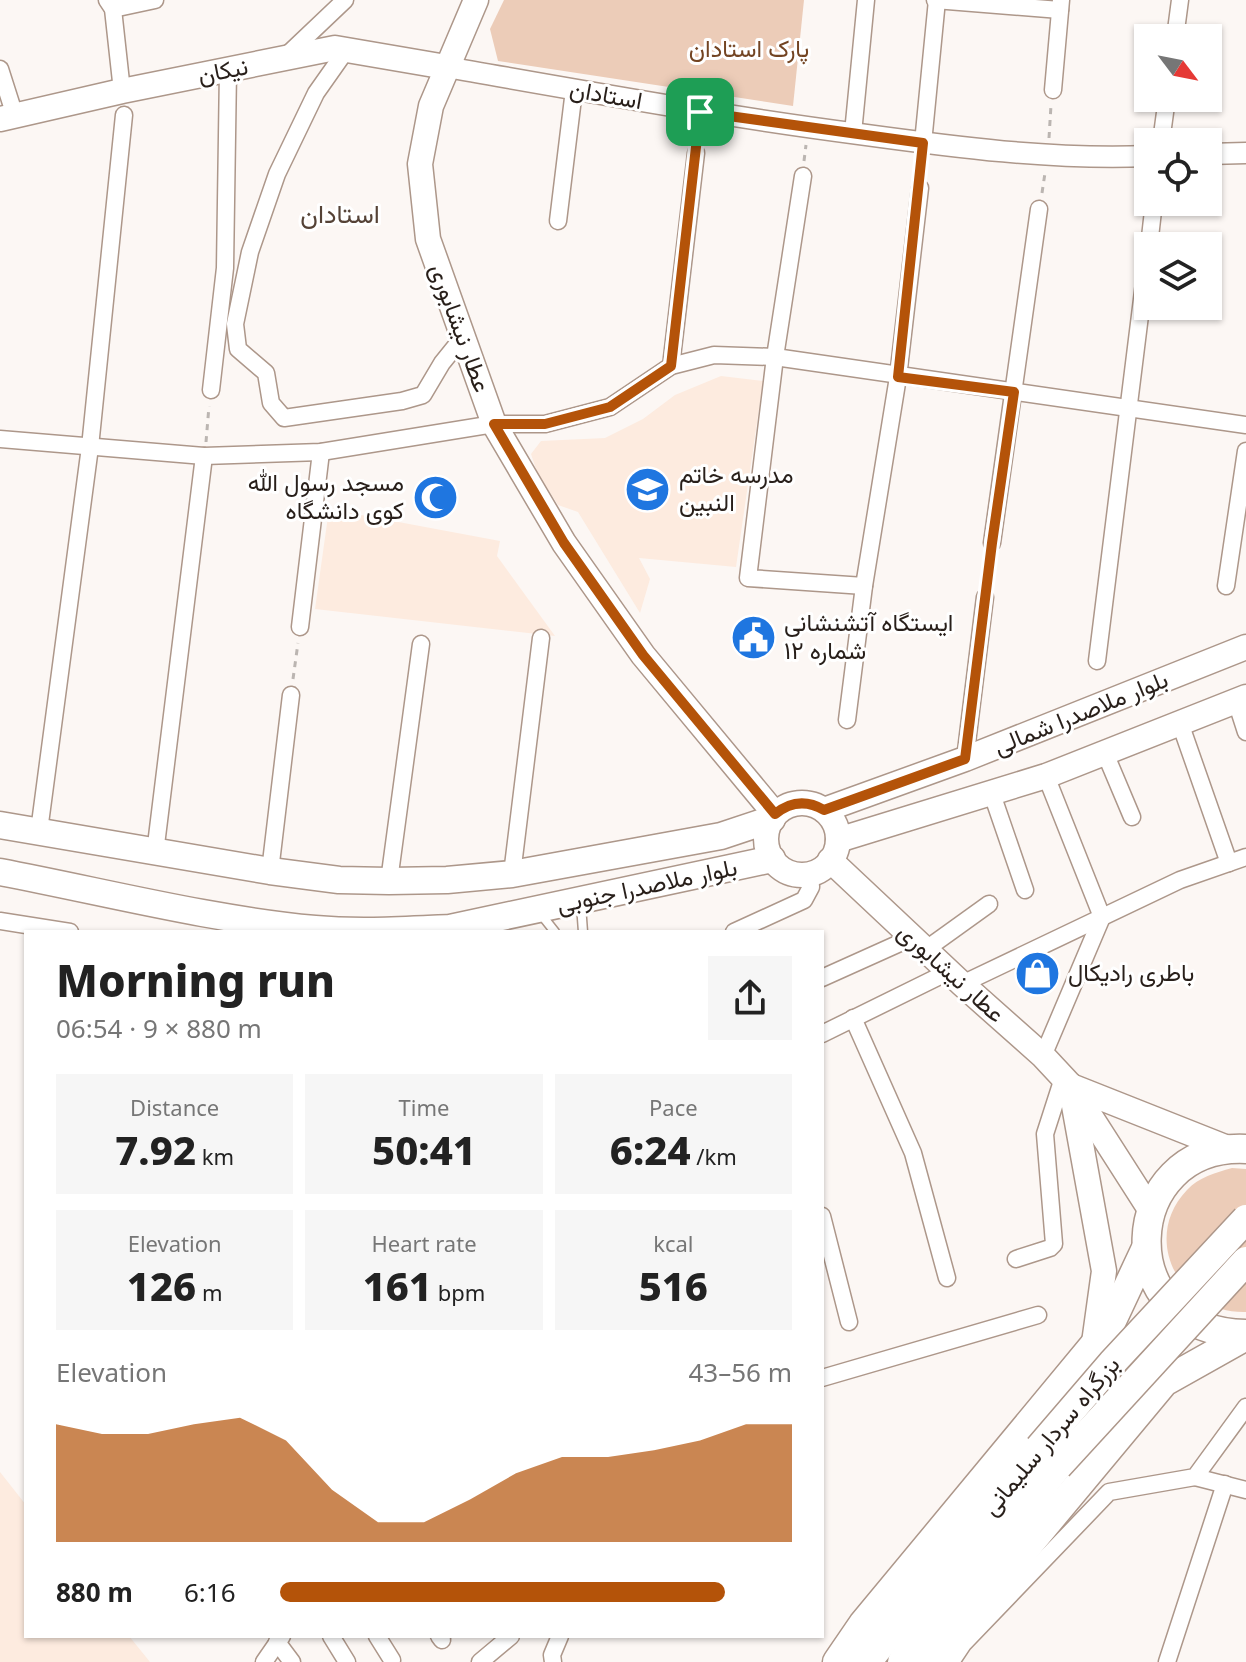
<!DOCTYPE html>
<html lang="en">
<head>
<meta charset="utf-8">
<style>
  body { margin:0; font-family:"Noto Sans",Vazirmatn,sans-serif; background:#f6f6f6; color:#222; height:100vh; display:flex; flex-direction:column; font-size:30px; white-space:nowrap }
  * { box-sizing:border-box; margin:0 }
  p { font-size:26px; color:#767676 }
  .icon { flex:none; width:44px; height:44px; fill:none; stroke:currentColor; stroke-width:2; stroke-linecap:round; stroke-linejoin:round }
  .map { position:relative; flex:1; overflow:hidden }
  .drawer { position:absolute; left:24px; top:930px; width:800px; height:708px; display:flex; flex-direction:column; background:#fff; border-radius:0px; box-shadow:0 2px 6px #0004 }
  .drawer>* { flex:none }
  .needle { width:52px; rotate:122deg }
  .tools { position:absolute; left:1134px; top:24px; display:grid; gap:16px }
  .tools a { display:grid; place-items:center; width:88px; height:88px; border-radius:0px; background:#fff; box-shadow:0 2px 6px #0004; font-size:40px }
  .pin { position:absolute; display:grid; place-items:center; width:68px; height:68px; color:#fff; margin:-34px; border-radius:16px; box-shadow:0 4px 12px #0006 }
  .round { display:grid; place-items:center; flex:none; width:84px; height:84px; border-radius:0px; background:#f6f6f6 }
  .head { display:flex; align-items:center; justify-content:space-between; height:136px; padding:0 32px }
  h1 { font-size:44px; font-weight:800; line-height:60px }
  .figures { display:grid; grid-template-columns:repeat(3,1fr); gap:12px; height:136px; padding:8px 32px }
  .figures div { display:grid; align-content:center; border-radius:0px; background:#f6f6f6; text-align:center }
  .figures b { font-size:40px; font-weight:800 }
  .figures small { font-size:22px; font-weight:400 }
  .figures p { font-size:22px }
  .chart { height:224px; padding:16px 32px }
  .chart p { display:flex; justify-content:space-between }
  .chart svg { width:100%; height:144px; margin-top:8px; fill:#b45309; opacity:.7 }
  ul { padding:0 32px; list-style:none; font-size:26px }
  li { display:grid; grid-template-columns:128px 96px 1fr; align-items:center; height:60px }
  li i { height:20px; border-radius:10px; background:#b45309 }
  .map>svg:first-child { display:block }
</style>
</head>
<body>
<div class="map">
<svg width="1246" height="1662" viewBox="0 0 1246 1662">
  <rect width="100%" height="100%" fill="#fcf7f4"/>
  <g fill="#fdebdf">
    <path d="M721 376 763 381 736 567 639 558 650 579 640 613 578 512 558 505 537 472 531 454 541 441 605 438 643 419 675 395Z"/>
    <path d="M329 509 500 541 497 556 555 636 315 609Z"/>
    <path d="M0 1472 26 1505V1636H129L150 1662H0Z"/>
  </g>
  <g fill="#ecccb8">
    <path d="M504 0H804L793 106 498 61 490 29Z"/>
    <path d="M1232 1168 1246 1169V1312C1180 1314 1140 1239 1187 1190 1199 1177 1215 1173 1232 1168Z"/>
  </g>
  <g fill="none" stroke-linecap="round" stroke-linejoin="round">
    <defs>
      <g id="service">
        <path d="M581 905 583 932"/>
        <path d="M540 913 555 932"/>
      </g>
      <g id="minor">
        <path d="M107 0 113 9 122 91"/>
        <path d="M935 0 1060 10"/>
        <path d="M113 9 155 0"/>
        <path d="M1175 38 1180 0"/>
        <path d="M347 49 316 93 277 174 250 252 235 324 238 349 266 373 271 403 284 418 402 401 423 395 442 363 463 337"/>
        <path d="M285 57 345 0"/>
        <path d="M0 69 15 116"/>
        <path d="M1053 90 1061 0"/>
        <path d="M853 133 866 0"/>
        <path d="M1161 142 1167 98"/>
        <path d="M923 143 937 0"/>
        <path d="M803 176 775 357 748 578 864 586"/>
        <path d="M558 221 574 90"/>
        <path d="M1149 246 1154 202"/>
        <path d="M671 366 696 153"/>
        <path d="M211 390 225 268 228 70"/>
        <path d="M0 439 204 456 321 452 494 424H545L610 407 671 366 714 355 775 357 1246 425"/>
        <path d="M992 543 1039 209"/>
        <path d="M1226 586 1246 451"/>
        <path d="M300 627 321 452"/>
        <path d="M1097 661 1148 251"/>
        <path d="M1236 701 1246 732"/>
        <path d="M847 720 864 586 898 377 920 188"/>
        <path d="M1180 723 1229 863"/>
        <path d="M1105 753 1132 817"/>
        <path d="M965 759 985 597"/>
        <path d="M992 794 1025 890"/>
        <path d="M39 831 90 447 124 115"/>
        <path d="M155 853 204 456"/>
        <path d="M270 871 291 695"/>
        <path d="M512 874 541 638"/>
        <path d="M389 881 421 644"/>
        <path d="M0 921 70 932"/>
        <path d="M734 932 804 900 811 887 810 873"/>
        <path d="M925 950 989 904"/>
        <path d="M822 978 911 938"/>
        <path d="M962 984 1180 880 1246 857"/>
        <path d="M853 1018 913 1153 947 1278"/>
        <path d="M822 1034 948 972"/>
        <path d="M1043 1056 1102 917 1046 776"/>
        <path d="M822 1216 849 1322"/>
        <path d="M1016 1259 1050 1248 1054 1244 1045 1134 1063 1078"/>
        <path d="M822 1378 1038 1315"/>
        <path d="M1195 1477 1246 1490"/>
        <path d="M331 1636 347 1662"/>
        <path d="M377 1636 392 1660"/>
        <path d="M439 1636 442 1640"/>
        <path d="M277 1642 292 1662"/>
        <path d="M264 1662 282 1636"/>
        <path d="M480 1662 511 1636"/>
        <path d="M553 1662 552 1655 560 1636"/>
        <path d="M951 1662 963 1644 1109 1492 1195 1477 1246 1407"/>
        <path d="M1167 1662 1225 1484"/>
      </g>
      <g id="tertiary">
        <path d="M446 67C584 91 720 116 859 134 954 147 1052 160 1148 156"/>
        <path d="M1208 154 1246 153"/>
      </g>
      <g id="secondary">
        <path d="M476 0 431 106 420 164 428 239 494 424 564 543 643 655 775 814"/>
        <path d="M0 119 122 91 335 48 446 67"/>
        <circle cx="802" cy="839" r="36"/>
        <path d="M824 810 965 759 1246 647"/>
        <path d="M838 840 1046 776 1246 697"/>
        <path d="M830 860 962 984 1043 1056 1071 1086 1151 1211"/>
        <path d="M1071 1086 1230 1149"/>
        <path d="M1073 1100 1104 1271 1094 1343"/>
      </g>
      <g id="primary">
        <path d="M0 825 270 871 339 880 389 881 447 880 512 874 721 836 772 819"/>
        <path d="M0 872C105 892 208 919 315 929 360 933 405 930 450 928L772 859"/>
      </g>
      <g id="trunk">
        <path d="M1246 1149C1119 1143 1108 1332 1246 1334"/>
        <path d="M837 1662 863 1624 1109 1327 1146 1248"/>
        <path d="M867 1662 1039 1448"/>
        <path d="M902 1662 1058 1466"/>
        <path d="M931 1662 1164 1382 1246 1336"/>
      </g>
    </defs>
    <use href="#service" stroke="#ad978a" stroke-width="11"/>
    <use href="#minor" stroke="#ad978a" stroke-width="19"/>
    <use href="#tertiary" stroke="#ad978a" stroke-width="23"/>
    <use href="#secondary" stroke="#ad978a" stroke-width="27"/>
    <use href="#primary" stroke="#ad978a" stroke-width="29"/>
    <use href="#trunk" stroke="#ad978a" stroke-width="31"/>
    <g stroke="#bbb5b1" stroke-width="3" stroke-dasharray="6 6" stroke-linecap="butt">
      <path d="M1049 138 1051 105"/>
      <path d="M804 161 806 145"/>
      <path d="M1042 193 1045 173"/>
      <path d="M206 442 209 406"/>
      <path d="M987 583 990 559"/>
      <path d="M293 679 298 643"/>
    </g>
    <use href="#service" stroke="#fff" stroke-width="8"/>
    <use href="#minor" stroke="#fff" stroke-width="16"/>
    <use href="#tertiary" stroke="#fff" stroke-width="20"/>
    <use href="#secondary" stroke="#fff" stroke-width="24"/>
    <use href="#primary" stroke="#fff" stroke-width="26"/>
    <use href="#trunk" stroke="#fff" stroke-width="28"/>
    <defs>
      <g id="trunk-bridge">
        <path d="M1039 1448 1112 1363 1246 1219"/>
        <path d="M1058 1466 1246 1261"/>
      </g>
    </defs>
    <use href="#trunk-bridge" stroke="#ad978a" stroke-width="31" stroke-linecap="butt"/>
    <use href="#trunk-bridge" stroke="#fff" stroke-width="28"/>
  </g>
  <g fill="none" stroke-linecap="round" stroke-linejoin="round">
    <defs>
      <path id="route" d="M700 112 923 143 898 377 1014 392 992 543 965 759 824 810C807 800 791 801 775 814L643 655 564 543 494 424H545L610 407 671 366Z"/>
    </defs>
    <use href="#route" stroke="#fff" stroke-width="16"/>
    <use href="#route" stroke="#b45309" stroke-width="10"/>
  </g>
  <defs>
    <symbol id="school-disc" viewBox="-11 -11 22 22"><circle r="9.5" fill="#1f76e0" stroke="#fff"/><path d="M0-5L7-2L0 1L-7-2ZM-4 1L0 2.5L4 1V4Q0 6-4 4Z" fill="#fff"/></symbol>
    <symbol id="mosque-disc" viewBox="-11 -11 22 22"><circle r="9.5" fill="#1f76e0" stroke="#fff"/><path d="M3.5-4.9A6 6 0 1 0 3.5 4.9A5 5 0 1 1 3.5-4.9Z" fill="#fff"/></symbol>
    <symbol id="civic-disc" viewBox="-11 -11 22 22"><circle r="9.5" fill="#1f76e0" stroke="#fff"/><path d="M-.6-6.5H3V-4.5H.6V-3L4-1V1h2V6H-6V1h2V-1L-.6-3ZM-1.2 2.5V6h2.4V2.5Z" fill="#fff"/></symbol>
    <symbol id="shop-disc" viewBox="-11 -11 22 22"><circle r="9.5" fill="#1f76e0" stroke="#fff"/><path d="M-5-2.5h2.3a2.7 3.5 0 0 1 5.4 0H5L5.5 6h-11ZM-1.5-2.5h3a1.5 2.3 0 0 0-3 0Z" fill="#fff"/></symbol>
  </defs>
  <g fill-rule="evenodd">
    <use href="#school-disc" x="622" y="464" width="51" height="51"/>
    <use href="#mosque-disc" x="410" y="472" width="51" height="51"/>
    <use href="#civic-disc" x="728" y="612" width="51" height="51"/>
    <use href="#shop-disc" x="1012" y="948" width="51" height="51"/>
  </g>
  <g text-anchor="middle" stroke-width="6" stroke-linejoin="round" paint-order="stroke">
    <g font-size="24" fill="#734422" stroke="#fff">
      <text x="749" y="57">پارک استادان</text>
    </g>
    <g font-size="24" fill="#281f1a" stroke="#fff">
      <text transform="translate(223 71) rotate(-11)" y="8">نیکان</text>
      <text transform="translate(606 95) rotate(10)" y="8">استادان</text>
      <text transform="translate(460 328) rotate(70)" y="8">عطار نیشابوری</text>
      <text transform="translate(1081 713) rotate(-22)" y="8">بلوار ملاصدرا شمالی</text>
      <text transform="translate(647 886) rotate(-12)" y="8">بلوار ملاصدرا جنوبی</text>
      <text transform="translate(951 973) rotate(42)" y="8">عطار نیشابوری</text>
      <text transform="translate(1051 1436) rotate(-50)" y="8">بزرگراه سردار سلیمانی</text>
    </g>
    <g font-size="24" fill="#281f1a" stroke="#fff" text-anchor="start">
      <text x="679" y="483">مدرسه خاتم<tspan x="679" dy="28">النبین</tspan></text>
      <text x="404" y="491" text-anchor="end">مسجد رسول الله<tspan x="404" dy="28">کوی دانشگاه</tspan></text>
      <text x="784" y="631">ایستگاه آتشنشانی<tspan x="784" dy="28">شماره ۱۲</tspan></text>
      <text x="1068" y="981">باطری رادیکال</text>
    </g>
    <g font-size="26" fill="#554236" stroke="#fff">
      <text x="340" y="223">استادان</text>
    </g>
  </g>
</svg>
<div class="tools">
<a><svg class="needle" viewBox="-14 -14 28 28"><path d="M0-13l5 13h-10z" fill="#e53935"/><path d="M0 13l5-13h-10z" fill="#767676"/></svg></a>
<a><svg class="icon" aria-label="locate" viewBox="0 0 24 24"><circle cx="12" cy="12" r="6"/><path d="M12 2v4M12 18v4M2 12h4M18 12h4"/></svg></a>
<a><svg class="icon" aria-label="layers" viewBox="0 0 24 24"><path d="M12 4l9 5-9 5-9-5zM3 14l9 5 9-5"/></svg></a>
</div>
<div class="pin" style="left:700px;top:112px;background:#1e9e55"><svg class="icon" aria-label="arrive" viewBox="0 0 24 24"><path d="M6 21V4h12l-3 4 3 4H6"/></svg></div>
<section class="drawer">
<div class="head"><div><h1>Morning run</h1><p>06:54 · 9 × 880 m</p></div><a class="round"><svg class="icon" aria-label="share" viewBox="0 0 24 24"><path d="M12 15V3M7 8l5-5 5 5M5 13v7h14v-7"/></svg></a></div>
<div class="figures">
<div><p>Distance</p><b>7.92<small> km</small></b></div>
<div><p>Time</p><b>50:41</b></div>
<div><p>Pace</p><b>6:24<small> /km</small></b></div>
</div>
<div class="figures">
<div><p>Elevation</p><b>126<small> m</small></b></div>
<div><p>Heart rate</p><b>161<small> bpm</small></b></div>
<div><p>kcal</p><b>516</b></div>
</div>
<div class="chart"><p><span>Elevation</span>43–56 m</p>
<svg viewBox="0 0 160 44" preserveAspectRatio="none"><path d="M0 44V8L10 11L20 11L30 8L40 6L50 13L60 28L70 38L80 38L90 31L100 23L110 18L120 18L130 16L140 13L150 8L160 8V44z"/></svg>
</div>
<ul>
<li><b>880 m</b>6:16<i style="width:87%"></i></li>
</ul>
</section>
</div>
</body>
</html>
